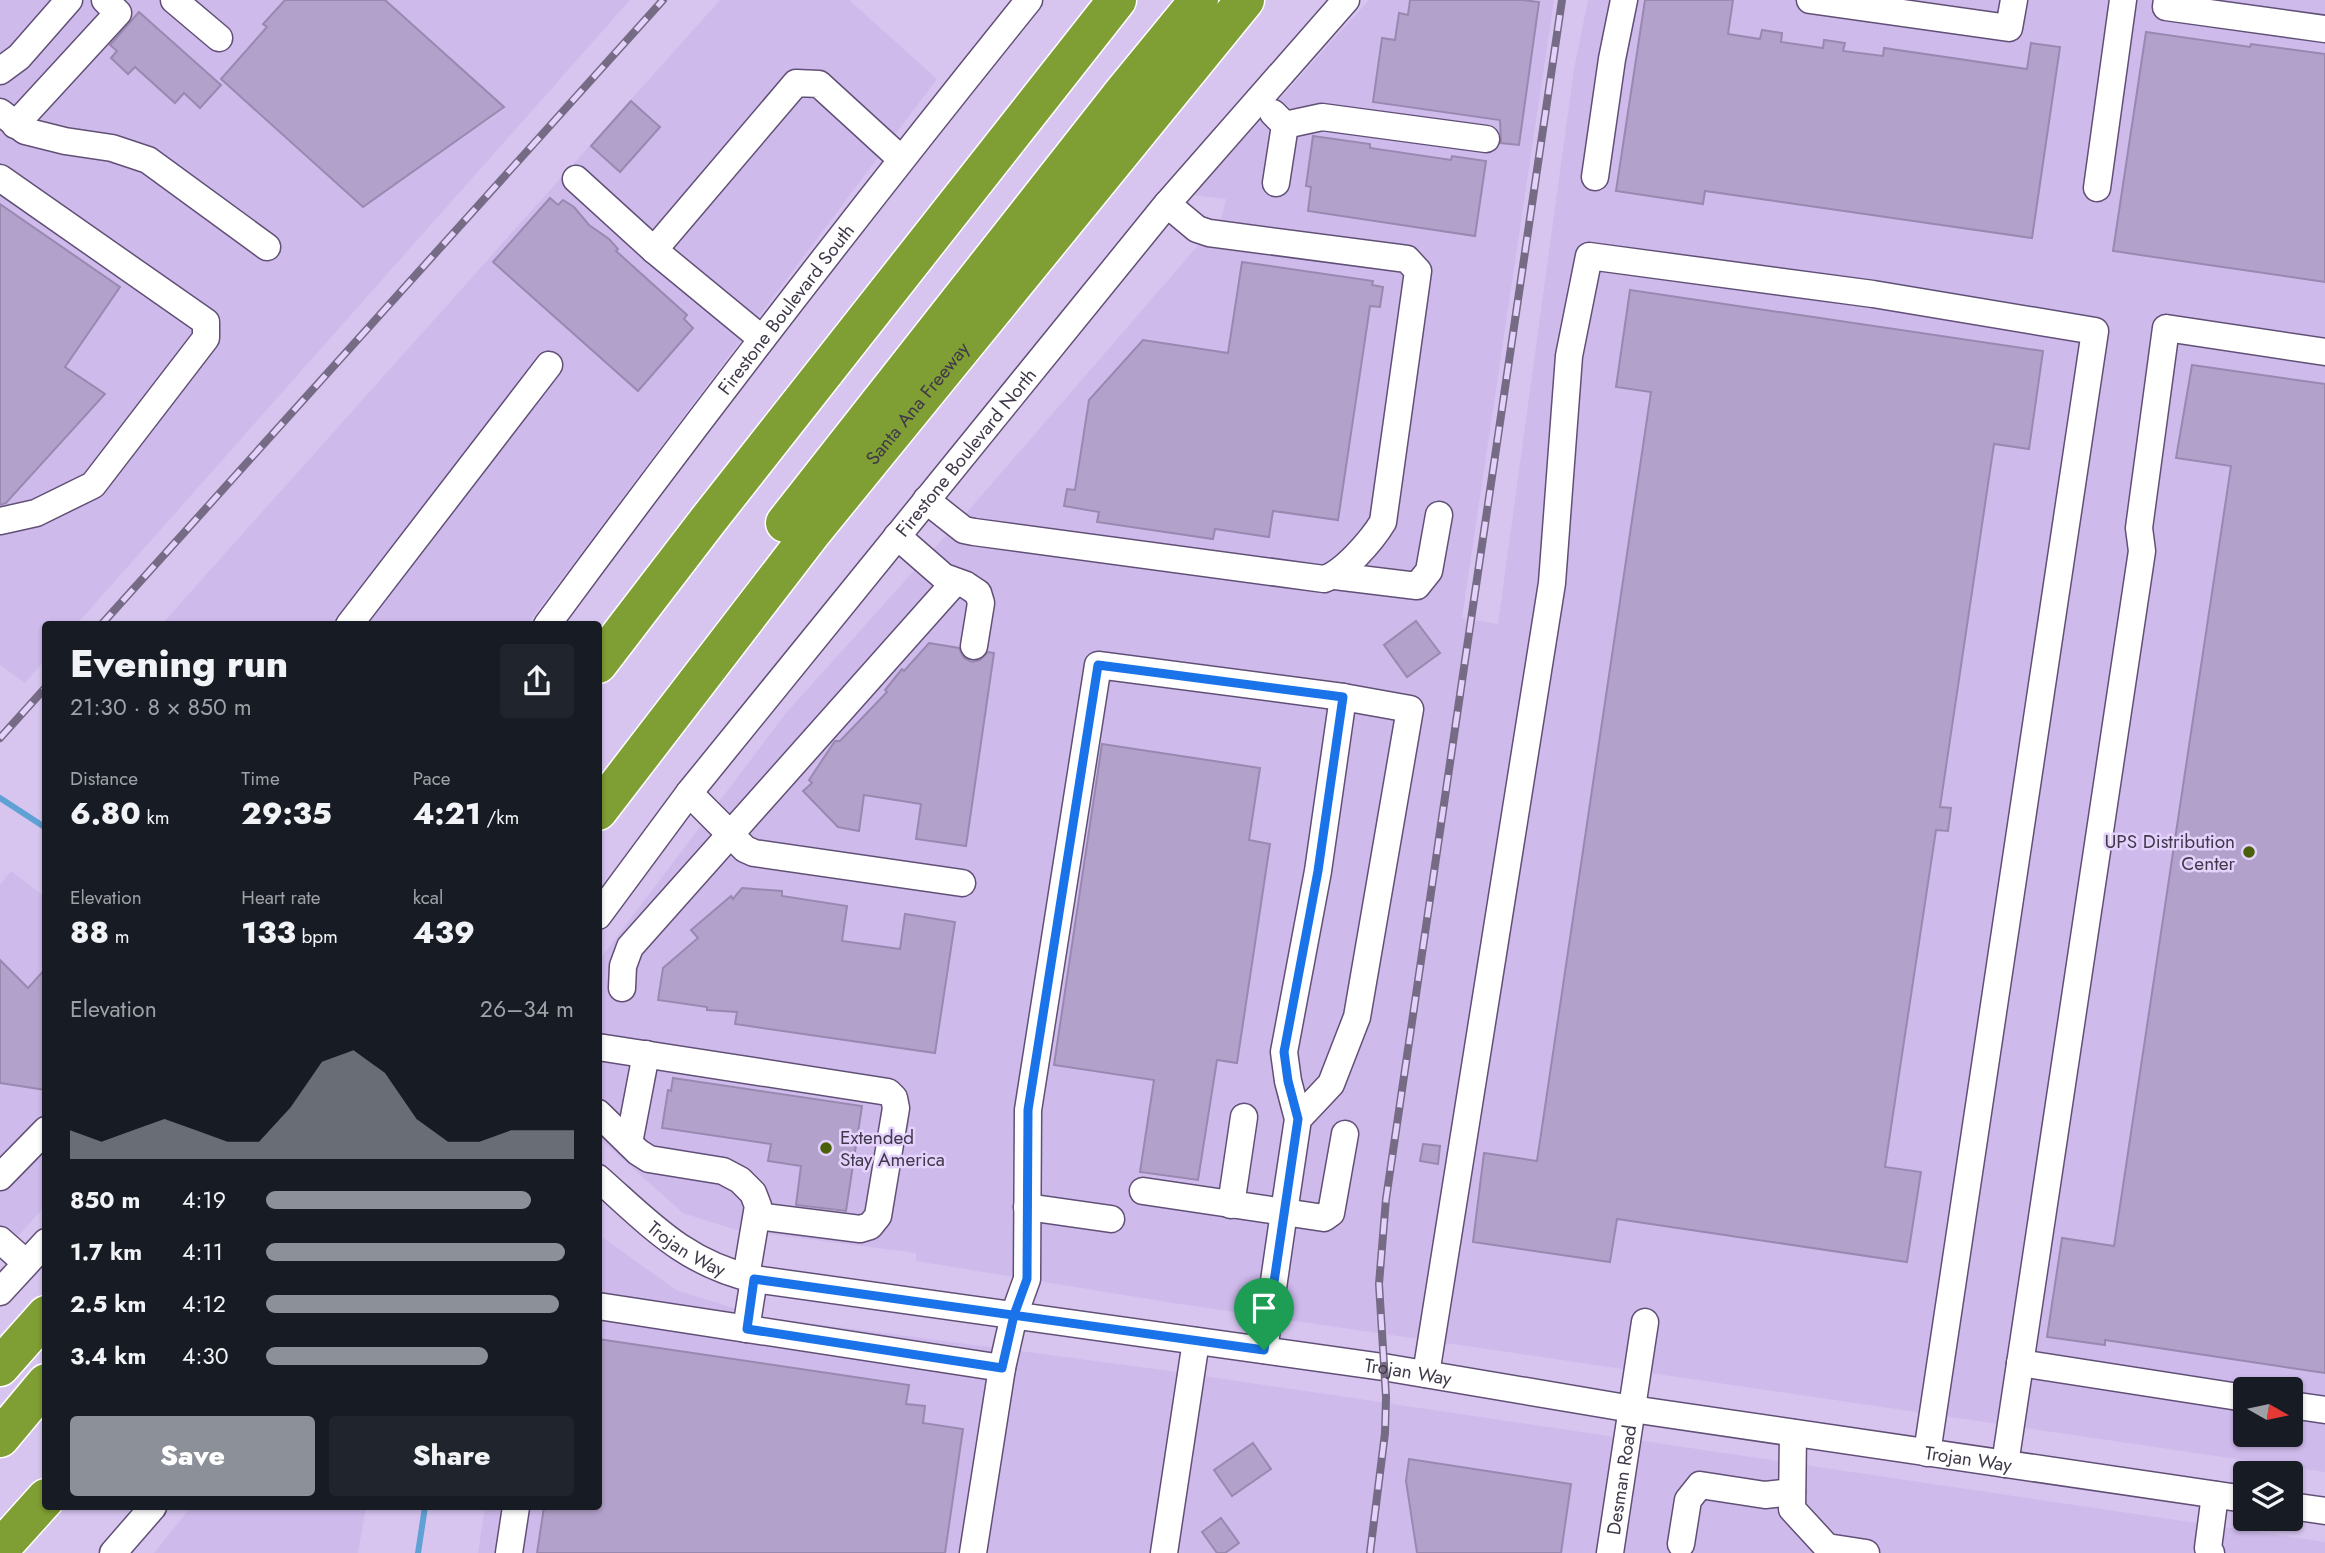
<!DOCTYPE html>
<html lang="en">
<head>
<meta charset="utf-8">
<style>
  body { margin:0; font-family:Jost,sans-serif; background:#20242c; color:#f1f3f6; height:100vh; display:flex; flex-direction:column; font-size:26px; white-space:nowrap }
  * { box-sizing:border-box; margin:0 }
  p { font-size:23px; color:#9ea1a6 }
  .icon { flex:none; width:38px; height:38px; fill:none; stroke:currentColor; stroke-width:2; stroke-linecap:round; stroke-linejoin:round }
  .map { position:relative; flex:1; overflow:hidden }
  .panel { position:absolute; left:42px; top:621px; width:560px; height:889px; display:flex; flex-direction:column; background:#171b24; border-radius:7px; box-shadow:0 2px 5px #0004 }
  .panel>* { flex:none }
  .needle { width:46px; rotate:99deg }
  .controls { position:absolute; left:2233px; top:1377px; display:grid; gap:14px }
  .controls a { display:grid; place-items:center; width:70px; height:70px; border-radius:7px; background:#171b24; box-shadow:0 2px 5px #0004; font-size:35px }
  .pin { position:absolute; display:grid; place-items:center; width:60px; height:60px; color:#fff; margin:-72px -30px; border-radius:50% 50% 50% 0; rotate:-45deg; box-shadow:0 0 7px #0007 }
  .pin .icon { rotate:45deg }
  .round { display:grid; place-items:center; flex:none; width:74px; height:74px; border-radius:7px; background:#20242c }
  .head { display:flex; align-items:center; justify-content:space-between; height:119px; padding:0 28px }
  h1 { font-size:38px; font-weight:800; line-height:52px }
  .metrics { display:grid; grid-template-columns:repeat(3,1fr); gap:10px; height:119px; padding:7px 28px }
  .metrics div { display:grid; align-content:center }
  .metrics b { font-size:30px; font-weight:800 }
  .metrics small { font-size:19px; font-weight:400 }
  .metrics p { font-size:19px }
  .chart { height:196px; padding:14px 28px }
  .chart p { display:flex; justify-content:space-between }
  .chart svg { width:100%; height:126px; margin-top:7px; fill:#8c9099; opacity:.7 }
  .button { display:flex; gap:14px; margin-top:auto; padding:14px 28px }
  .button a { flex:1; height:80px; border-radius:7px; background:#8c9099; color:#fff; font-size:28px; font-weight:800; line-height:80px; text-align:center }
  .button a+a { background:#20242c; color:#f1f3f6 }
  ul { padding:0 28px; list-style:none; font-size:23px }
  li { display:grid; grid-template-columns:112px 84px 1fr; align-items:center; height:52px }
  li i { height:18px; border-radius:9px; background:#8c9099 }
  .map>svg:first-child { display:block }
</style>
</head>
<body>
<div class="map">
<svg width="2325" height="1553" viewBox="0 0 2325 1553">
  <rect width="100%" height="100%" fill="#d7c5f0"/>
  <g fill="#cfbaec" fill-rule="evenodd">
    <path d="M0 0H630L76 625H46L45 660 25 683 0 665Z"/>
    <path d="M720 0H849L937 79 527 625H161Z"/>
    <path d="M1369 0H1554L1462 618 1498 624 1574 69 1588 0H2325V1472L1173 1303 916 1261V1253L736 1230 683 1213 599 1138 598 962 786 713 975 503 1221 219 1226 199 1193 195ZM2245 1390H2291V1435H2245Z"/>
    <path d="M11 871 45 897 46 1205 0 1256V885Z"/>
    <path d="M599 1235 676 1290 762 1317 1163 1370 2325 1542V1553H478L485 1507H598Z"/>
    <path d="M191 1507H366L358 1553H154Z"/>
  </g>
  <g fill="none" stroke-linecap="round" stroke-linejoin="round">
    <g stroke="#60a1d4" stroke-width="6">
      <path d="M0 798 46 828"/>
      <path d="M418 1553 425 1507"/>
    </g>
  </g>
  <g fill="#b2a1ca" stroke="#9988b0" stroke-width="2">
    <path d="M285 0H385L504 107 363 207 221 79 267 27 263 24Z"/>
    <path d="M1410 0H1523L1539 2 1519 145 1501 143 1500 120 1373 102 1382 38 1395 40 1399 13 1408 15Z"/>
    <path d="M1645 0H1733L1728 34 1760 39 1762 30 1782 33 1781 42 1823 48 1824 40 1845 43 1843 51 1883 56 1884 48 2027 69 2031 43 2060 47 2032 238 1705 191 1703 204 1616 191Z"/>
    <path d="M139 12 221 85 200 108 184 93 175 103 135 67 128 74 111 58 117 51 110 45Z"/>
    <path d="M2146 32 2250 47 2251 44 2325 54V282L2113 251Z"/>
    <path d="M631 101 660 127 620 172 591 146Z"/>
    <path d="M1313 136 1370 144V148L1451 160 1452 156 1486 161 1475 236 1308 211 1311 187 1306 186Z"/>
    <path d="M550 198 558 205 563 200 574 207 589 225 609 239 618 249 616 251 687 315 684 319 693 328 638 391 493 262Z"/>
    <path d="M0 204 120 287 65 367 105 394 6 503 0 505Z"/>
    <path d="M1242 262 1373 281 1372 285 1383 287 1380 307 1370 306 1338 520 1273 511 1269 537 1215 529 1213 539 1097 522 1099 512 1064 506 1067 489 1075 490 1089 400 1143 340 1228 353Z"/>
    <path d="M1630 290 2043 351 2029 449 1994 444 1940 807 1951 808 1948 831 1936 830 1885 1167 1921 1172 1907 1262 1617 1219 1610 1262 1473 1242 1484 1153 1537 1161 1651 392 1616 387Z"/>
    <path d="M2192 365 2325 384V1373L2105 1340V1345L2047 1337 2062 1238 2114 1246 2231 466 2176 458Z"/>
    <path d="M1416 621 1440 653 1407 677 1384 645Z"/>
    <path d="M929 643 959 648 964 658 972 662 980 660 988 652 994 653 966 846 916 839 921 804 864 795 859 831 838 827 803 791 812 783 809 780 835 741H840L887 692 885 690 902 669 904 671Z"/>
    <path d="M1102 744 1260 768 1249 840 1270 844 1237 1063 1217 1060 1198 1180 1140 1172 1154 1080 1054 1065Z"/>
    <path d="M742 888 782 891V896L847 906 842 941 900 949 905 914 955 922 935 1053 735 1024 737 1012 707 1010V1007L658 1000 663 968 698 938 691 930 731 896 733 899Z"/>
    <path d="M0 960 28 988 46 968V1090L0 1083Z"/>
    <path d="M673 1078 862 1106 846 1211 796 1205 801 1166 768 1161 771 1144 662 1128 668 1090 671 1091Z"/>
    <path d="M1423 1144 1440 1146 1438 1164 1420 1161Z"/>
    <path d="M598 1339 909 1385 906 1404 925 1406 923 1423 963 1429 945 1553H537L544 1507H598Z"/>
    <path d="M1253 1443 1271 1469 1232 1496 1214 1470Z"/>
    <path d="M1409 1459 1571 1484 1561 1553H1417L1406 1481Z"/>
    <path d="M1221 1518 1239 1543 1225 1553H1217L1202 1532Z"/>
  </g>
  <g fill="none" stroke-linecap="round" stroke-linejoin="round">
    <defs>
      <g id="minor">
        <path d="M174 0 219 38"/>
        <path d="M1810 0 2009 28 2014 0"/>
        <path d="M2167 0 2166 7 2325 29"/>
        <path d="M0 71 19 57 69 0"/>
        <path d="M0 112 25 131 65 141 112 148 148 160 267 247"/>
        <path d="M1273 113 1285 125 1276 183"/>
        <path d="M15 125 118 13 105 0"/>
        <path d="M1285 125 1322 117 1486 139"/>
        <path d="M1595 177 1612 59 1624 0"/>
        <path d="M0 178 206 322V338L93 485 36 513 0 521"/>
        <path d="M576 179 654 250 762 339"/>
        <path d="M2097 188 2123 0"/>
        <path d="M654 250 796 83 819 84 901 159"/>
        <path d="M926 500 964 530 974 532 1324 579C1344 573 1372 540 1383 522L1418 271 1407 259 1209 233 1197 229 1167 204"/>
        <path d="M897 536 944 577 966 585 978 593 981 603 974 646"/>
        <path d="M1335 576 1417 586 1429 571 1439 515"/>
        <path d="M349 625 549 365"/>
        <path id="s1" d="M547 625C703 413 864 205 1029 0"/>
        <path d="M689 793 745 849 754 853 962 883"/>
        <path id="s2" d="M598 916 689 793 1167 204 1346 0"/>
        <path d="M622 988 623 966 630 947 955 582"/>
        <path d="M598 1047 888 1092 894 1098 896 1108 878 1216 870 1226 860 1229 757 1216"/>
        <path d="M598 1113 638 1152 649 1159 723 1171 740 1180 753 1193 758 1206 746 1277"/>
        <path d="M1298 1119 1331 1084 1357 1017 1410 709 1343 697 1318 871 1284 1052 1288 1081 1298 1119 1284 1212 1324 1218 1331 1213 1345 1134"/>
        <path d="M629 1143 646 1054"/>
        <path d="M0 1177 46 1130"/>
        <path id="s3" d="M598 1178C649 1223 684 1263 754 1279L1383 1367 1632 1409 2245 1499"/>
        <path d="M1143 1191 1284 1212 1264 1350"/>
        <path d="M1231 1205 1244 1117"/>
        <path d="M1027 1207 1111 1219"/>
        <path d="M0 1240 26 1263"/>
        <path d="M0 1292 46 1242"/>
        <path d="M598 1306 1002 1368"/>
        <path d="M746 1329 754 1279"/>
        <path d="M2020 1363 2245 1398"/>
        <path d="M1426 1374 1552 583 1569 356 1589 256 1873 294 2095 331 1927 1453"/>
        <path d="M2291 1405 2325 1410"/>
        <path d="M1793 1433 1792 1509 1827 1547 1866 1553"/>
        <path d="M2005 1464 2142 551 2139 528 2166 328 2325 352"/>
        <path d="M2291 1506 2325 1511"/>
        <path d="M1681 1544 1688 1500 1700 1485 1765 1495 1792 1492"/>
        <path d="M113 1553 153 1507"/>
        <path d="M509 1553 516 1507"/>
        <path d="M973 1553 1002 1368 1014 1315 1027 1279 1028 1110 1098 665 1343 697"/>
        <path d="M1164 1553 1196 1341"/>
        <path id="s4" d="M1610 1553 1645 1322"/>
        <path d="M2211 1553 2208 1548 2215 1495"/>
      </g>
      <g id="highway">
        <path d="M785 523 1122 94 1199 0"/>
        <path d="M598 664 709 519 1117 0"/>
        <path id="s5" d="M598 811 813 531 1245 0"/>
        <path d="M0 1367 46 1315"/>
        <path d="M0 1438 46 1383"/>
        <path d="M0 1549 46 1498"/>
      </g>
    </defs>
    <use href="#minor" stroke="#615076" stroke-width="29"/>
    <use href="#highway" stroke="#fff" stroke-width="41"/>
    <use href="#minor" stroke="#fff" stroke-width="26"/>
    <use href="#highway" stroke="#7f9e33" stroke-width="38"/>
    <defs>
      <g id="rail">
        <path d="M101 625 663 0"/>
        <path d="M0 738 46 687"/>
        <path d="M1370 1553 1385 1433 1386 1397 1379 1284 1386 1199 1562 0"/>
      </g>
    </defs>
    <use href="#rail" stroke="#766b85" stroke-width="8"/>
    <use href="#rail" stroke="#e4d2fd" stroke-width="5" stroke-dasharray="16" stroke-linecap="butt"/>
  </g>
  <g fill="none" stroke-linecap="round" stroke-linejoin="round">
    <defs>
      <path id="route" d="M1264 1350 754 1279 747 1329 1002 1368 1014 1315 1027 1279 1028 1110 1098 665 1343 697 1318 871 1284 1052 1288 1081 1298 1119 1264 1350"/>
    </defs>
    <use href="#route" stroke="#fff" stroke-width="14"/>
    <use href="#route" stroke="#1a73e8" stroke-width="9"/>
  </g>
  <g fill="#495f08" stroke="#e4d2fd" stroke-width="2.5">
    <circle cx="2249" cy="852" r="7"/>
    <circle cx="826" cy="1148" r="7"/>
  </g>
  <g text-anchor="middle" stroke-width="5" stroke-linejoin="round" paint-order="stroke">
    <g font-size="19" fill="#40394a" stroke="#e4d2fd">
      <text dy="7" stroke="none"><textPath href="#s1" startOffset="396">Firestone Boulevard South</textPath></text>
      <text dy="7" stroke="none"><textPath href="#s5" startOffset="518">Santa Ana Freeway</textPath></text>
      <text dy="7" stroke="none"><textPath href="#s2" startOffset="592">Firestone Boulevard North</textPath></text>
      <text dy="7" stroke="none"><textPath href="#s3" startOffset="114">Trojan Way</textPath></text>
      <text dy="7" stroke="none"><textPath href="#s3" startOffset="849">Trojan Way</textPath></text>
      <text dy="7" stroke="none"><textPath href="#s3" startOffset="1416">Trojan Way</textPath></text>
      <text dy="7" stroke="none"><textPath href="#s4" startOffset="74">Desman Road</textPath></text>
    </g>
    <g font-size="19" fill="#40394a" stroke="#e4d2fd" text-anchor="end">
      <text x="2235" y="848">UPS Distribution<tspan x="2235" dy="22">Center</tspan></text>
      <text x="840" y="1144" text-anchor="start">Extended<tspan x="840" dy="22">Stay America</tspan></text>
    </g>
  </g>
</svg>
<div class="controls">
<a><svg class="needle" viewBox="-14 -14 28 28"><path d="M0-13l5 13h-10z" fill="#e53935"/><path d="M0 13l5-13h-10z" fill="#9ea1a6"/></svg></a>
<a><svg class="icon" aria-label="layers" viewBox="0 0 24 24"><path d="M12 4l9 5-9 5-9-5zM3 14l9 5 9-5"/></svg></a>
</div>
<div class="pin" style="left:1264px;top:1350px;background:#1e9e55"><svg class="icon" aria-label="arrive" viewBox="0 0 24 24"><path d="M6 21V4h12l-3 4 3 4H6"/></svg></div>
<section class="panel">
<div class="head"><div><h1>Evening run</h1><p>21:30 · 8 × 850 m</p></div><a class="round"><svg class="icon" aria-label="share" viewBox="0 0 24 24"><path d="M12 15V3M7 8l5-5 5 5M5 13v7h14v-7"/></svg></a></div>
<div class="metrics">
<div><p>Distance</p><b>6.80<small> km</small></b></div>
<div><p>Time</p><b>29:35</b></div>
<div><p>Pace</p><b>4:21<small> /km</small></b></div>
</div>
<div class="metrics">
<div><p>Elevation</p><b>88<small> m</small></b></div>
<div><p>Heart rate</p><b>133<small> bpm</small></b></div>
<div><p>kcal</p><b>439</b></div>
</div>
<div class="chart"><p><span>Elevation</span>26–34 m</p>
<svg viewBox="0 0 160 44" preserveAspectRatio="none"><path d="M0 44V34L10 38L20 34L30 30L40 34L50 38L60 38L70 26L80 10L90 6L100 14L110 30L120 38L130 38L140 34L150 34L160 34V44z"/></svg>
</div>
<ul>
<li><b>850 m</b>4:19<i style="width:86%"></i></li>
<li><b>1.7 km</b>4:11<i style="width:97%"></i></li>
<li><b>2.5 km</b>4:12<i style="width:95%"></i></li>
<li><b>3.4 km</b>4:30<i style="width:72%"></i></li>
</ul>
<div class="button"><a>Save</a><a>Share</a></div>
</section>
</div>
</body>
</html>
